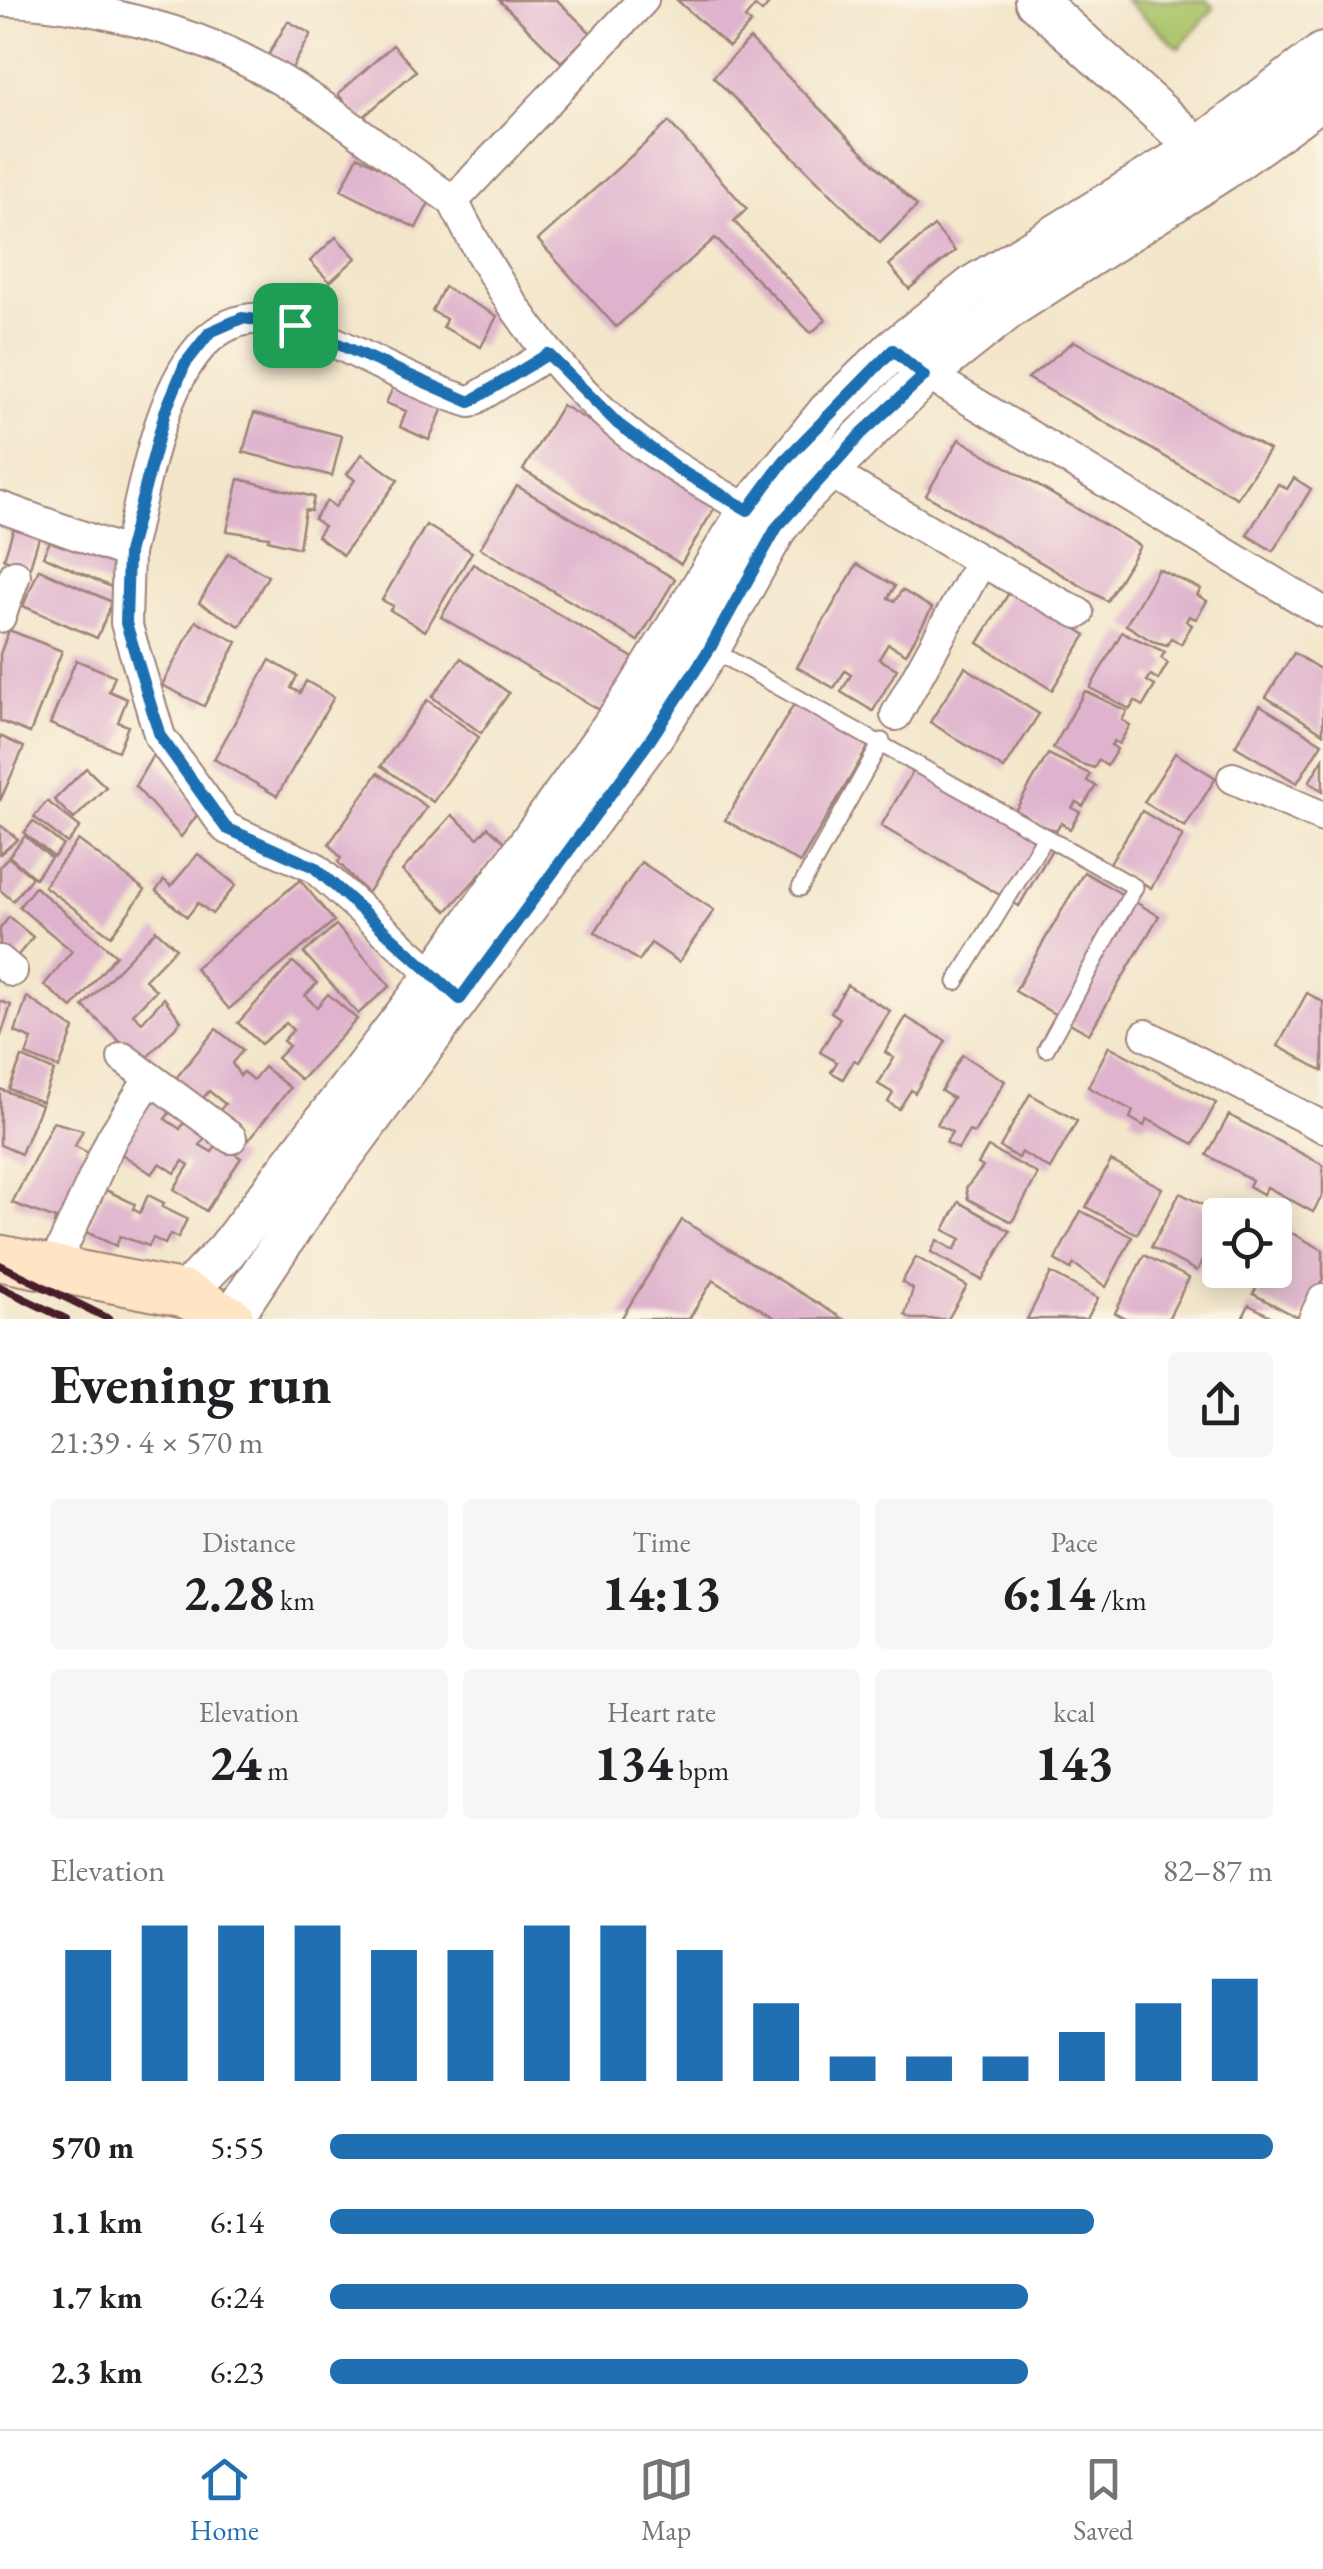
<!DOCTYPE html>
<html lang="en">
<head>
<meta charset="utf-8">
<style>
  body { margin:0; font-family:"EB Garamond",serif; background:#f6f6f6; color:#202124; height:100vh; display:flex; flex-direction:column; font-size:38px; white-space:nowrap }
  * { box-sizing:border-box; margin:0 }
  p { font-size:32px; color:#757577 }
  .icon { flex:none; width:55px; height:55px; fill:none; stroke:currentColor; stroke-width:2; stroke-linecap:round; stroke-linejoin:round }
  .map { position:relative; height:1319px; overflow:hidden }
  .side { display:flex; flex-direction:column; background:#fff; flex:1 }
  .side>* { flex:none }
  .controls { position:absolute; left:1202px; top:1198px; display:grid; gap:20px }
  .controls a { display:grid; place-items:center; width:90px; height:90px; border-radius:10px; background:#fff; box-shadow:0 5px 25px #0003; font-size:50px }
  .pin { position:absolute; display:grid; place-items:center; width:85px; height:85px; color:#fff; margin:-42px; border-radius:20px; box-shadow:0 5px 15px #0006 }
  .round { display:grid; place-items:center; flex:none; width:105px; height:105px; border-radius:10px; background:#f6f6f6 }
  .headline { display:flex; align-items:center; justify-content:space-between; height:170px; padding:0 50px }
  h1 { font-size:55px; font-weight:700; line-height:75px }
  .figures { display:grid; grid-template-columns:repeat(3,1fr); gap:15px; height:170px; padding:10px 50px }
  .figures div { display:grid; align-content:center; border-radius:10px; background:#f6f6f6; text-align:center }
  .figures b { font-size:50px; font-weight:700 }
  .figures small { font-size:28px; font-weight:400 }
  .figures p { font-size:28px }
  .chart { height:280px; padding:20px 50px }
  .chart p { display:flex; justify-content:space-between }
  .chart svg { width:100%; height:180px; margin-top:10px; stroke:#1f6fb2; stroke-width:6 }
  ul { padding:0 50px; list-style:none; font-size:32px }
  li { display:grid; grid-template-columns:160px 120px 1fr; align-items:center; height:75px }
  li i { height:25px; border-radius:12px; background:#1f6fb2 }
  .dock { display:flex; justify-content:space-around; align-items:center; height:140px; border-top:2px solid #e0e0e0; background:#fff; font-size:28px; color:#757577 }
  .dock a { display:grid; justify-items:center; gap:5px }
  .dock .current { color:#1f6fb2 }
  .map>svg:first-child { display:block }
</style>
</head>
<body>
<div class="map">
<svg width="1323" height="1319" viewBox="0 0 1323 1319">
  <rect width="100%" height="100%" fill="#fcf5e5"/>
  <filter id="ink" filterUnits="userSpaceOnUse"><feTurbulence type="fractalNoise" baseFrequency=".01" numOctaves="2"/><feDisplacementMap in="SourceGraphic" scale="20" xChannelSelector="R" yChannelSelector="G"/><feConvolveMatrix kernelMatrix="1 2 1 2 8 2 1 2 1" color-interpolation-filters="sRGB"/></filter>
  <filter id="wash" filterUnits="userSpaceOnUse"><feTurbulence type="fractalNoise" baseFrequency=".0048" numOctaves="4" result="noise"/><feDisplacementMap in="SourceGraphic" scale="40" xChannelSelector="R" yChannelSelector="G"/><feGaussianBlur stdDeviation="2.25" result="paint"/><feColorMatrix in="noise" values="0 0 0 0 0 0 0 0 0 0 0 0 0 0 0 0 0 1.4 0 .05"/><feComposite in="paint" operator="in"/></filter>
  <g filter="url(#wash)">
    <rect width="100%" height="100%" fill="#f3e6ca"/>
    <path fill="#abc56b" stroke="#7a724b" stroke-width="2.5" d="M1125 0H1206L1214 8 1179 48Z"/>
    <g id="blocks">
      <g fill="#dfb3cd">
        <path d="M499 0H557L591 33 561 62Z"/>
        <path d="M677 0H772L762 12 755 6 745 18 751 23 729 47Z"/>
        <path d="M288 21 311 34 287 77 263 64Z"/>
        <path d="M750 39 917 206 880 243 713 77Z"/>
        <path d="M393 45 416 71 360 120 338 94Z"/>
        <path d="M669 122 747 209 734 221 826 320 811 333 715 238 616 327 538 240Z"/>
        <path d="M358 156 433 195 416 228 341 190Z"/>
        <path d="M934 226 955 251 909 289 889 265Z"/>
        <path d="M336 237 356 258 330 282 310 261Z"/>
        <path d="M444 287 497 316 481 347 443 327 446 319 432 311Z"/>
        <path d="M1074 341 1269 450 1237 498 1028 378Z"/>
        <path d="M397 379 446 401 429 440 400 427 406 411 386 403Z"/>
        <path d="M562 405 720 499 681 564 523 470Z"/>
        <path d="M254 413 342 436 332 476 243 452Z"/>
        <path d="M959 439 1140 546 1107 601 926 495Z"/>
        <path d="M362 454 398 480 343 555 317 536 324 526 314 519 327 501 335 507 355 480 347 474Z"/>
        <path d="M1294 478 1311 489 1273 551 1247 535 1278 484 1287 489Z"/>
        <path d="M239 479 314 497 311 511 305 510 299 548 268 540 269 537 227 531Z"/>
        <path d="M517 486 675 579 638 641 480 548Z"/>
        <path d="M15 524 41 531 30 567 4 559Z"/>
        <path d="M426 525 472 552 425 631 390 610 393 606 382 600Z"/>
        <path d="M54 533 122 563 111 587 43 556Z"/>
        <path d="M228 553 268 576 240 626 199 603Z"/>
        <path d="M473 564 635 659 603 712 441 617Z"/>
        <path d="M857 564 895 586 888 598 895 601 902 590 932 608 906 654 888 644 879 659 897 669 873 711 841 692 851 675 845 671 834 688 797 667Z"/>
        <path d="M39 569 112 602 97 638 23 606Z"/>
        <path d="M1158 569 1201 589 1197 595 1207 601 1196 619 1189 616 1186 621 1192 625 1181 644 1171 638 1167 645 1152 641 1126 625Z"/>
        <path d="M1012 588 1086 635 1052 690 978 643Z"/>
        <path d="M196 621 237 642 204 706 162 685Z"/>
        <path d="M9 630 62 651 30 733 0 721V654Z"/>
        <path d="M1122 632 1165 652 1161 658 1168 663 1158 680 1151 675 1147 681 1155 686 1143 706 1135 701 1130 709 1090 688Z"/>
        <path d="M1294 653 1323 671V733L1266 697Z"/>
        <path d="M461 658 509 693 481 733 432 697Z"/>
        <path d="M76 660 115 676 109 691 127 699 118 722 128 726 118 751 50 724Z"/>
        <path d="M270 660 297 676 291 688 300 693 306 681 334 697 277 796 214 759Z"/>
        <path d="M965 667 1039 714 1004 769 930 722Z"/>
        <path d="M1085 691 1127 711 1122 720 1130 725 1119 744 1114 741 1111 745 1117 749 1107 766 1098 760 1094 768 1079 763 1053 748Z"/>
        <path d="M427 700 479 737 433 802 381 766Z"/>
        <path d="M796 701 870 744 800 863 725 820Z"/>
        <path d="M1260 705 1322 743 1297 783 1235 746Z"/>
        <path d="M0 736 24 747 0 801Z"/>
        <path d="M1175 753 1216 778 1185 827 1144 802Z"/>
        <path d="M1048 754 1090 774 1087 781 1096 786 1083 806 1076 802 1072 808 1080 812 1070 829 1061 823 1056 830 1042 826 1015 811Z"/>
        <path d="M153 755 200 811 181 837 135 786Z"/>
        <path d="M920 759 1058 839 1019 906 881 826Z"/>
        <path d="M1323 759V791L1309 782Z"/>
        <path d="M86 768 106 787 74 819 54 800Z"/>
        <path d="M378 773 427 807 367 893 338 862 341 858 329 844Z"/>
        <path d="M47 801 80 827 67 843 34 817Z"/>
        <path d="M1142 811 1183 836 1151 888 1110 863Z"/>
        <path d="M452 815 478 838 488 827 507 844 447 911 402 871Z"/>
        <path d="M33 821 63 845 54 857 24 833Z"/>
        <path d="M0 825 18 839 0 854Z"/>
        <path d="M25 836 51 858 35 878 9 856Z"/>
        <path d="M78 840 145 890 111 936 44 886Z"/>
        <path d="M198 854 236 885 212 914 198 903 187 917 156 891 164 880 171 886Z"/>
        <path d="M8 857 32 877 13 901 0 890V867Z"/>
        <path d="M641 862 714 910 679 962 651 943 639 961 595 932Z"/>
        <path d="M1084 872 1159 916 1089 1034 1015 991Z"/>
        <path d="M300 880 334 921 229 1009 195 968Z"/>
        <path d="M35 887 116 955 72 1008 44 985 72 951 19 907Z"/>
        <path d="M9 917 33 937 14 960 0 949V929Z"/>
        <path d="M336 925 390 986 358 1014 304 953Z"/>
        <path d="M156 930 176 948 145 980 156 990 133 1014 142 1022 164 998 181 1021 142 1063 83 1006Z"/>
        <path d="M293 962 317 983 305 996 317 1007 328 994 357 1019 301 1080 277 1058 289 1046 283 1041 293 1030 286 1023 261 1044 238 1023Z"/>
        <path d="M847 985 890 1011 858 1062 854 1060 843 1079 831 1072 837 1062 820 1052 840 1018 831 1012Z"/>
        <path d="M1307 993 1323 1002V1071L1278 1046Z"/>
        <path d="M27 997 74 1029 59 1068 26 1055 32 1039 15 1032Z"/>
        <path d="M0 1001 11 1005 1 1036H0Z"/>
        <path d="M906 1017 946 1041 915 1093 911 1090 899 1109 888 1102 893 1093 878 1084 894 1058 885 1052Z"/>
        <path d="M216 1029 243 1050 232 1063 240 1076 243 1072 253 1080 264 1067 290 1088 247 1142 215 1116 225 1104 209 1091 199 1103 172 1083Z"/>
        <path d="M1109 1046 1216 1103 1194 1144 1147 1119 1144 1126 1130 1118 1133 1111 1088 1087Z"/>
        <path d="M962 1055 1005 1081 974 1133 969 1131 958 1149 946 1142 952 1132 937 1124 953 1098 941 1091Z"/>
        <path d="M22 1057 54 1071 42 1102 9 1089Z"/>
        <path d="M0 1089 41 1105 21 1154 0 1145Z"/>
        <path d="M1030 1094 1077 1121 1050 1169 1021 1152 1018 1158 1000 1147Z"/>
        <path d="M152 1099 171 1111 165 1119 180 1129 185 1121 207 1135 200 1145 212 1152 218 1143 241 1158 206 1211 174 1189 189 1165 183 1161 175 1173 160 1163 152 1174 117 1151Z"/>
        <path d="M1229 1115 1323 1165V1194L1313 1212 1267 1187 1263 1194 1249 1186 1252 1180 1207 1155Z"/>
        <path d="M53 1122 83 1130 75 1146 100 1159 66 1230 54 1224 56 1219 12 1203Z"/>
        <path d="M988 1147 1038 1174 1012 1222 968 1199 966 1188 983 1167 978 1164Z"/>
        <path d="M1111 1161 1162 1188 1137 1234 1086 1207Z"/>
        <path d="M106 1190 135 1204 133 1209 140 1213 148 1195 164 1203 162 1207 187 1219 178 1238 170 1234 165 1244 153 1238 149 1246 120 1236 116 1246 86 1232Z"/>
        <path d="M1180 1193 1220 1214V1228L1197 1271 1151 1247Z"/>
        <path d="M959 1202 1010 1231 982 1280 931 1252 937 1240 954 1250 961 1239 944 1230Z"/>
        <path d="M1081 1211 1132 1237 1106 1287 1074 1264 1071 1269 1055 1260Z"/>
        <path d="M682 1220 843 1319H777L713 1280 689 1319H621Z"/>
        <path d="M1288 1231 1323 1250V1279L1301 1319 1253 1294 1266 1270H1275V1254Z"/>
        <path d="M1144 1255 1189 1278 1168 1319H1127L1115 1313Z"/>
        <path d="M916 1257 967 1286 948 1319H912L905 1315 913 1289 902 1282Z"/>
        <path d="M1051 1273 1098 1298 1087 1319H1027Z"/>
        <path d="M1249 1305 1276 1319H1242Z"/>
      </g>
    </g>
  </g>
  <g filter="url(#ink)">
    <use href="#blocks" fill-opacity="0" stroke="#9e827a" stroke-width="2.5"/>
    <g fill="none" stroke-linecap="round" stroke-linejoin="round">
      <defs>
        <g id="service">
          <path d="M713 650 1135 887 1046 1049"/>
          <path d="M800 888 882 741"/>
          <path d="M956 982 1045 837"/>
        </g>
        <g id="minor">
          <path d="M0 1C69 1 159 23 223 50 306 86 380 150 453 201L643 0"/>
          <path d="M453 201C494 284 547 363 617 424 662 463 716 491 767 521"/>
          <path d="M910 364 1323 612"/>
          <path d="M826 470 981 561 896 715"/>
          <path d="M0 507 128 553 126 623 160 737 226 828 314 867 450 990"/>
          <path d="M128 553C150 469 171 276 300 327 357 350 411 384 470 402L548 354"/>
          <path d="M981 561 1078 613"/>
          <path d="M0 617 15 575"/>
          <path d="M1233 778 1323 817"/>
          <path d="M0 961 12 971"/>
          <path d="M1146 1035 1323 1127"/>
          <path d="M123 1058 231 1138"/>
          <path d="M53 1268 112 1138 150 1078"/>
          <path d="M1314 1319 1323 1300"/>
        </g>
        <g id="tertiary">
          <path d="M1035 0 1216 164"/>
          <path d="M184 1294 226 1251 434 977 636 693 749 510 828 412 893 350 976 284 1198 148 1323 53"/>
          <path d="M231 1319 313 1196 650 740 710 648 777 527 801 498 924 376 1011 307 1223 170 1323 98"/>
        </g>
        <path id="secondary" d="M0 1258 184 1294 231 1319"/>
      </defs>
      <use href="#service" stroke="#9e827a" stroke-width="19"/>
      <use href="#minor" stroke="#9e827a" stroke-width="34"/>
      <use href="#tertiary" stroke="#9e827a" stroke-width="44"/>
      <use href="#secondary" stroke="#9e827a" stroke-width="49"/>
      <use href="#service" stroke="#fff" stroke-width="15"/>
      <use href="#minor" stroke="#fff" stroke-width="30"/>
      <use href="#tertiary" stroke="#fff" stroke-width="40"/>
      <use href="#secondary" stroke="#ffe4c6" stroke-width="45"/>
      <g stroke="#4a1f2b" stroke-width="8">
        <path d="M0 1265 109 1319"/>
        <path d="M0 1287 66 1319"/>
      </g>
    </g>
  </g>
  <g fill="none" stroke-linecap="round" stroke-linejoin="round" filter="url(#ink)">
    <defs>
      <path id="route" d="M242 318 295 325 470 402 548 354 618 424 681 471 748 510 784 461 893 350 924 376 862 433 777 527 710 648 650 740 460 999 314 867 226 828 160 736 126 623 128 553 165 412 185 364 210 332Z"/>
    </defs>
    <use href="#route" stroke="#fff" stroke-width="20"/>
    <use href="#route" stroke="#1f6fb2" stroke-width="12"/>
  </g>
</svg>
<div class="controls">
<a><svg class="icon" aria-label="locate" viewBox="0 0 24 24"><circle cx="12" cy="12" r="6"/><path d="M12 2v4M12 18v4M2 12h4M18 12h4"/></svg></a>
</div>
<div class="pin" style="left:295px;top:325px;background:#1e9e55"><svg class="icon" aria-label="arrive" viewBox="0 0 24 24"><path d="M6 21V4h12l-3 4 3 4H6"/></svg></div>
</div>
<section class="side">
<div class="headline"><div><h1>Evening run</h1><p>21:39 · 4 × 570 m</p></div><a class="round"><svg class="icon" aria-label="share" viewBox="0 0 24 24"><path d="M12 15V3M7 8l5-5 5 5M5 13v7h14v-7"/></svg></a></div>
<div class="figures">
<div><p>Distance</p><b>2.28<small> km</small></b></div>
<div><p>Time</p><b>14:13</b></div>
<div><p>Pace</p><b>6:14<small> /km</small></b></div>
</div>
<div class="figures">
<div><p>Elevation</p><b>24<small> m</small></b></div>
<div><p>Heart rate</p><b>134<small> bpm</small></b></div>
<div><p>kcal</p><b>143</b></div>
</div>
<div class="chart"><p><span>Elevation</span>82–87 m</p>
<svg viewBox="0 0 160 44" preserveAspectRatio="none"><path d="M5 44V12M15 44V6M25 44V6M35 44V6M45 44V12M55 44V12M65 44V6M75 44V6M85 44V12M95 44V25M105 44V38M115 44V38M125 44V38M135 44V32M145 44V25M155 44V19"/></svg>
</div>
<ul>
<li><b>570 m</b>5:55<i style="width:100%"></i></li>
<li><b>1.1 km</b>6:14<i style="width:81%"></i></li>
<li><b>1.7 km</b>6:24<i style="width:74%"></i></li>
<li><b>2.3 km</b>6:23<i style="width:74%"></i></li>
</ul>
</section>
<nav class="dock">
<a class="current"><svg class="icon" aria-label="home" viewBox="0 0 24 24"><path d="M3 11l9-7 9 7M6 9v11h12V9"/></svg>Home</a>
<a><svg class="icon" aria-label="map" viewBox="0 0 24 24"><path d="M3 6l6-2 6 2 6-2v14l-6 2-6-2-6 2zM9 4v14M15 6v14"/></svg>Map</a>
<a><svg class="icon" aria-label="saved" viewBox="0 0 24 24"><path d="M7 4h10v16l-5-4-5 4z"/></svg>Saved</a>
</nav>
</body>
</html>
